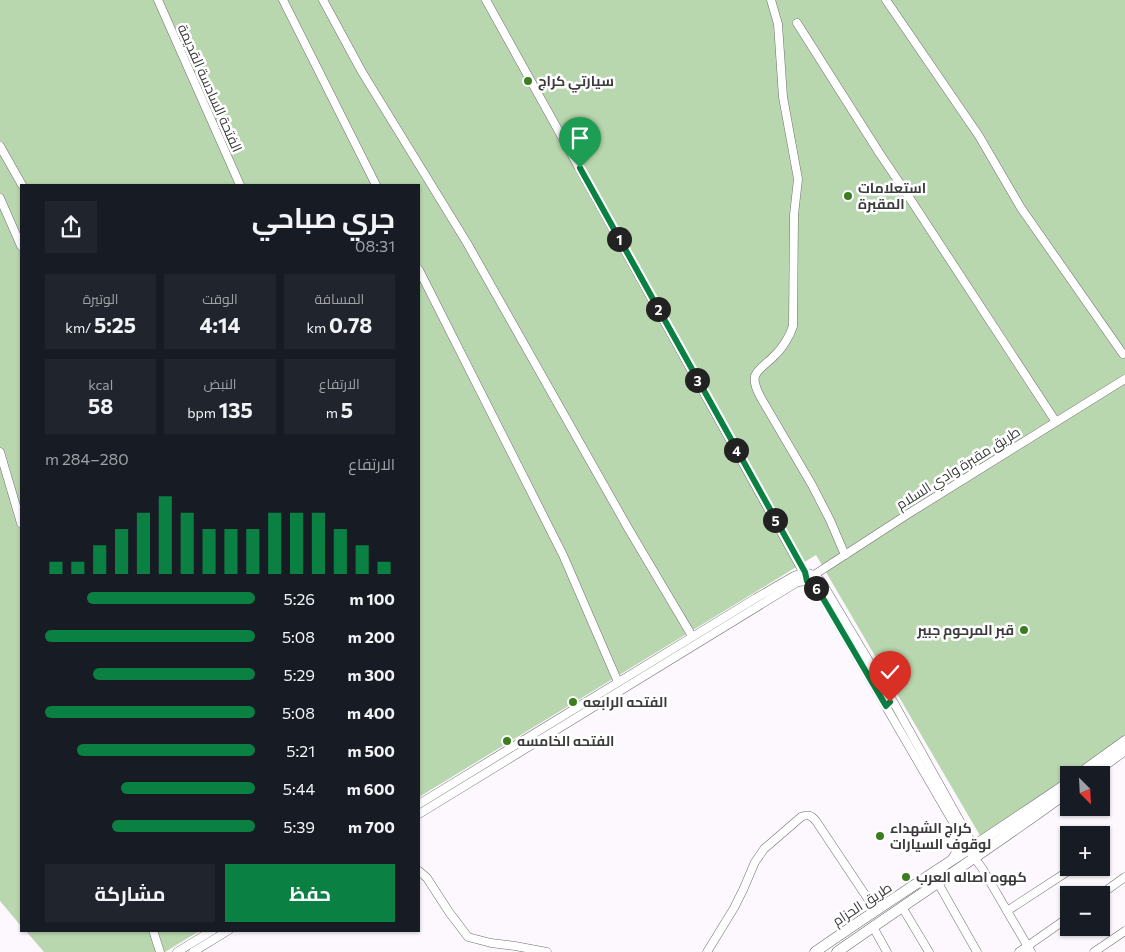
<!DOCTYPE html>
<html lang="ar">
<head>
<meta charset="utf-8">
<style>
  body { margin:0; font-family:Commissioner,Cairo,sans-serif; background:#20242c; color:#f1f3f6; direction:rtl; height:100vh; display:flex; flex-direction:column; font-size:19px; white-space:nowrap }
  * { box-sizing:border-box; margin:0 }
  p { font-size:16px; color:#9ea1a6 }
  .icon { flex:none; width:28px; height:28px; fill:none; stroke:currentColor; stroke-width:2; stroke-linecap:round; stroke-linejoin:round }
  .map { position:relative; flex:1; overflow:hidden; direction:ltr }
  .panel { position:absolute; left:20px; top:184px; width:400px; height:748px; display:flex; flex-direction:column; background:#171b24; border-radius:0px; box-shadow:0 1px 4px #0004; direction:rtl }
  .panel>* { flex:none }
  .needle { width:32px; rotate:156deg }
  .buttons { position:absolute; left:1060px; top:766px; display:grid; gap:10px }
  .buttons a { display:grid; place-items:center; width:50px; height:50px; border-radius:0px; background:#171b24; box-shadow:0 1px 4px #0004; font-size:25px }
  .pin { position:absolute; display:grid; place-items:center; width:42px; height:42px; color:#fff; margin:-51px -21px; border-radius:50% 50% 50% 0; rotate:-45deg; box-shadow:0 0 5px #0007 }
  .pin .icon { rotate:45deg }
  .km { position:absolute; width:25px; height:25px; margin:-12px; border-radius:50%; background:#222; color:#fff; font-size:14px; line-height:25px; text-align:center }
  .round { display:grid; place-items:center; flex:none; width:52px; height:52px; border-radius:0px; background:#20242c }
  .head { display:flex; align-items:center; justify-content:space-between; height:85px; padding:0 25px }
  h1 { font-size:28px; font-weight:700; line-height:38px }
  .stats { display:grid; grid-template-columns:repeat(3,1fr); gap:8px; height:85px; padding:5px 25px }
  .stats div { display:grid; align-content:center; border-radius:0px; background:#20242c; text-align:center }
  .stats b { font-size:21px; font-weight:700 }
  .stats small { font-size:14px; font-weight:400 }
  .stats p { font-size:14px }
  .chart { height:140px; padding:10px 25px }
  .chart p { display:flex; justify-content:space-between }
  .chart svg { width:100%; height:90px; margin-top:5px; stroke:#0b8043; stroke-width:6 }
  .primary-button { display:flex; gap:10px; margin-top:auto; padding:10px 25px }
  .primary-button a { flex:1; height:58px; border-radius:0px; background:#0b8043; color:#fff; font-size:20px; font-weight:700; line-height:58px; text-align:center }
  .primary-button a+a { background:#20242c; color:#f1f3f6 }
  ul { padding:0 25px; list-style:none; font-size:16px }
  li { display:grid; grid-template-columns:80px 60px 1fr; align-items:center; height:38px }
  li i { height:12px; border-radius:6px; background:#0b8043 }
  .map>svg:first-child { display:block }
</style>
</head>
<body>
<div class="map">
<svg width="1125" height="952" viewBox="0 0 1125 952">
  <rect width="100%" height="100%" fill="#fcf8fd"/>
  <g fill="#b9d7af">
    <path d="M0 0H1125V735L982 839 816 555 419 797V185H21V926L0 901Z"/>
    <path d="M25 930H201L165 952H44Z"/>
  </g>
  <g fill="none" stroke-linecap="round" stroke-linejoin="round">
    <defs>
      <g id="minor">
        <path d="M158 0 240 185"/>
        <path d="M283 0 376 185"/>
        <path d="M323 0 362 72 467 243 628 528 692 636"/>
        <path d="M486 0 805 575"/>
        <path d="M771 0 778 24 783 97 798 179 794 215 793 326C790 336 782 349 774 356 769 362 758 368 755 376 753 383 758 392 761 398L812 485 830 520 845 555"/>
        <path d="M886 0 979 136 1021 208 1123 354"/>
        <path d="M797 23 880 154 903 188 1056 422"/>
        <path d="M0 146 22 185"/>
        <path d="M0 198 21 246"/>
        <path d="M419 270 563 555 618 682"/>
        <path d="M0 452 21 523"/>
        <path d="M811 578 814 575 908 514 1125 379"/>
        <path d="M419 804 756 598 794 576C804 571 813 572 821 581L894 703 976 850"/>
        <path d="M419 814 796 583C811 577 816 589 824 600L964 841"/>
        <path d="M972 855 982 868 1031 952"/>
        <path d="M419 871 427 878 449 912 468 937 491 943 515 946 547 952"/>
        <path d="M938 883 977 952"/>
        <path d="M1100 895 1125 877"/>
        <path d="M902 907 929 952"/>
        <path d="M1007 911 1073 868"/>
        <path d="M873 927 887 952"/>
        <path d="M153 930 160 952"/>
        <path d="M177 952 213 930"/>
        <path d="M193 952 229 930"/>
        <path d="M707 952 734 908 743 890 755 862 764 849 801 817C808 814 811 815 816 821L876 911"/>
        <path d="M1019 952 1069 917"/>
        <path d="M1094 952 1125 931"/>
      </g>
      <g id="major">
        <path d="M1078 775 1125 741"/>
        <path d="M1091 775 1125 750"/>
        <path d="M953 859 961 846V837"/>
        <path d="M815 952C898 894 985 840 1069 782"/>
        <path d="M837 952C914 898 993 847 1069 791"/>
      </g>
    </defs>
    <use href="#minor" stroke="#716d72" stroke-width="9"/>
    <use href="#major" stroke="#716d72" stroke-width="11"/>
    <use href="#minor" stroke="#fff" stroke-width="8"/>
    <use href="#major" stroke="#fff" stroke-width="10"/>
  </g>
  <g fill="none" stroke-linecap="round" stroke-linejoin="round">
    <defs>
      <path id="route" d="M580 168 805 572 807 581 814 586 824 600 886 706 890 702"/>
    </defs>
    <use href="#route" stroke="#fff" stroke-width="10"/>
    <use href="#route" stroke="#0b8043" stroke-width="6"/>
  </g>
  <g fill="#3b7e1f" stroke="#fff" stroke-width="2">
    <circle cx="528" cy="81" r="5"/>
    <circle cx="848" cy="196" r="5"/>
    <circle cx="1024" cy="630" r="5"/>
    <circle cx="573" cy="702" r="5"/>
    <circle cx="507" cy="741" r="5"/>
    <circle cx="880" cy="836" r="5"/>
    <circle cx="906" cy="877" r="5"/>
  </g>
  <g text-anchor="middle" stroke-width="5" stroke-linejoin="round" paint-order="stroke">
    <g font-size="14" font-weight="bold" fill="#3b3a3c" stroke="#fff" text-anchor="start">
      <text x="538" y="86">سيارتي كراج</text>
      <text x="858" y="193">استعلامات<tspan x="858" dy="16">المقبرة</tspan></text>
      <text x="1014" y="635" text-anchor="end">قبر المرحوم جبير</text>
      <text x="583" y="707">الفتحه الرابعه</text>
      <text x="517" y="746">الفتحه الخامسه</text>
      <text x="890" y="833">كراج الشهداء<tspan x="890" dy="16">لوقوف السيارات</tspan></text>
      <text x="916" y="882">كهوه اصاله العرب</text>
    </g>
    <g font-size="14" fill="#3b3a3c" stroke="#fff">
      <text transform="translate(210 88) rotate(66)" y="5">الفتحة السادسة القديمة</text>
      <text transform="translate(958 468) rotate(-32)" y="5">طريق مقبرة وادي السلام</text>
      <text transform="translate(862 904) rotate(-33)" y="5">طريق الحزام</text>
    </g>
  </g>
</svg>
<div class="buttons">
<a><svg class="needle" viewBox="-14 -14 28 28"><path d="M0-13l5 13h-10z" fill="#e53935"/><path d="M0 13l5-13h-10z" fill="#9ea1a6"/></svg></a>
<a>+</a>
<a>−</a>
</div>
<div class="pin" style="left:580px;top:168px;background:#1e9e55"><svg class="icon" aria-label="arrive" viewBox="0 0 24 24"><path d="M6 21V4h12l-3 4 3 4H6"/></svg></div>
<div class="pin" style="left:890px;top:702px;background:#d93025"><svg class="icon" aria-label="check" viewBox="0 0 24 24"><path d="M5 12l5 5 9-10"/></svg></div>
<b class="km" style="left:619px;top:239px">1</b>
<b class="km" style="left:658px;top:309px">2</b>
<b class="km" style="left:697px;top:380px">3</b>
<b class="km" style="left:736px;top:450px">4</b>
<b class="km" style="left:775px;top:520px">5</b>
<b class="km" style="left:816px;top:588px">6</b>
<section class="panel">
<div class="head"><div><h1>جري صباحي</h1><p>08:31</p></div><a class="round"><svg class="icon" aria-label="share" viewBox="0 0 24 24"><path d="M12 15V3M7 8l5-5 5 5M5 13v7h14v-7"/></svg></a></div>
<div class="stats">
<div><p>المسافة</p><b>0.78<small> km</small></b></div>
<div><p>الوقت</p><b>4:14</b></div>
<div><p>الوتيرة</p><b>5:25<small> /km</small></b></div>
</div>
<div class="stats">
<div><p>الارتفاع</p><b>5<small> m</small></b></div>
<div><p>النبض</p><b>135<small> bpm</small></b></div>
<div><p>kcal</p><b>58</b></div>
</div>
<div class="chart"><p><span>الارتفاع</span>280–284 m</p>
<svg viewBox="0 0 160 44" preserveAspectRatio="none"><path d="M5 44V38M15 44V38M25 44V30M35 44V22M45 44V14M55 44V6M65 44V14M75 44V22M85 44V22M95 44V22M105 44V14M115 44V14M125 44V14M135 44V22M145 44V30M155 44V38"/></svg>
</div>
<ul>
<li><b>100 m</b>5:26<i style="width:80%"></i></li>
<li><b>200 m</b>5:08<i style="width:100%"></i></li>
<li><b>300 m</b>5:29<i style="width:77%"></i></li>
<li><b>400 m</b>5:08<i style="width:100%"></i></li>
<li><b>500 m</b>5:21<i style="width:85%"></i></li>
<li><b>600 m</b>5:44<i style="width:64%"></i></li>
<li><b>700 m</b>5:39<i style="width:68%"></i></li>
</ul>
<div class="primary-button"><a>حفظ</a><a>مشاركة</a></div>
</section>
</div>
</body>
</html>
